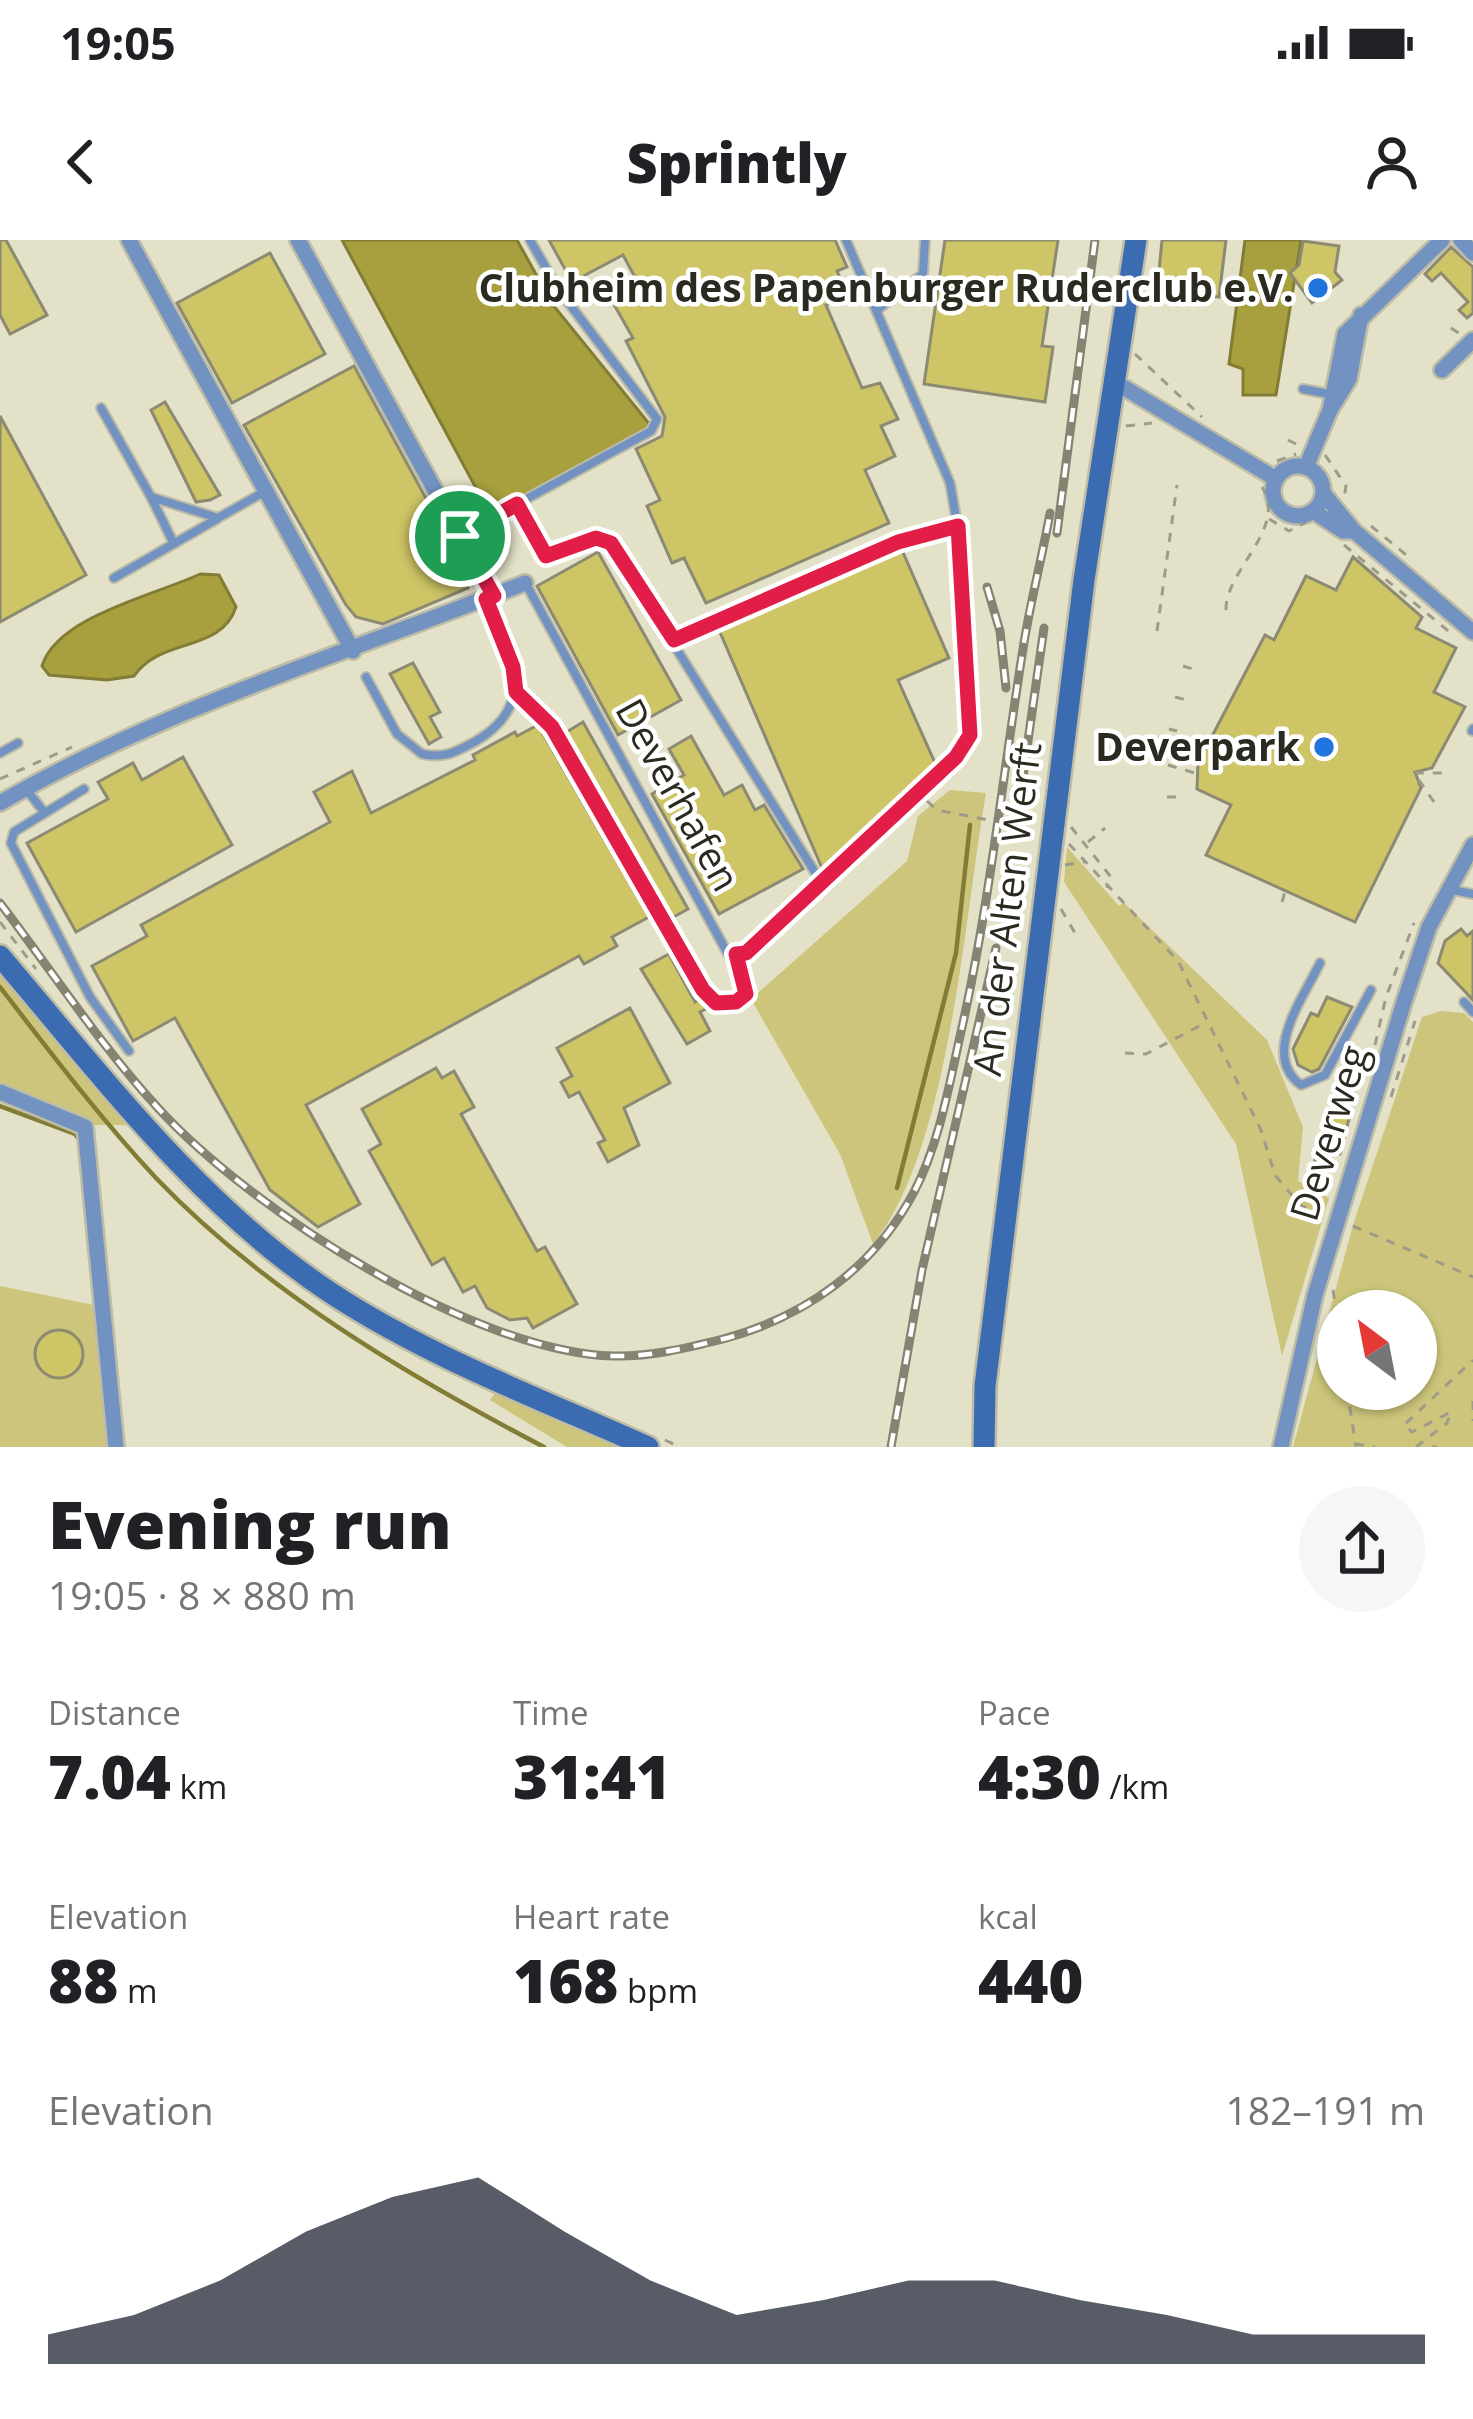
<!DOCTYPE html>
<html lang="en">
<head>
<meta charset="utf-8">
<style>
  body { margin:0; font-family:"Open Sans",sans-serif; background:#f6f6f6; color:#202124; height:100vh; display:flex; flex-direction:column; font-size:45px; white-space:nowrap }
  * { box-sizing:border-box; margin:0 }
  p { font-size:39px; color:#757577 }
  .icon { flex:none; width:66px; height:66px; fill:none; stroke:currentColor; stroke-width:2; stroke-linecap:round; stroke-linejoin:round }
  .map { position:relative; height:1207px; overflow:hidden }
  .details { display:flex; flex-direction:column; background:#fff; flex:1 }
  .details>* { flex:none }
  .needle { width:78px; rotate:328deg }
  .tools { position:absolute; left:1317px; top:1050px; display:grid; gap:24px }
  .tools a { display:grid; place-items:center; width:120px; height:120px; border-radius:50%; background:#fff; box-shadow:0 3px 9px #0004; font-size:60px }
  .pin { position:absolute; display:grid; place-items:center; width:102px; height:102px; color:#fff; margin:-51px; border:6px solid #fff; border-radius:50%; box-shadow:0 3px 12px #0007 }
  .round { display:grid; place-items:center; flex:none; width:126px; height:126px; border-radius:63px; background:#f6f6f6 }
  .headline { display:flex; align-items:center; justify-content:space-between; height:204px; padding:0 48px }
  h1 { font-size:66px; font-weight:800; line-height:90px }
  .figures { display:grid; grid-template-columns:repeat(3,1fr); gap:18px; height:204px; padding:12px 48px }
  .figures div { display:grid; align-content:center }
  .figures b { font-size:60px; font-weight:800 }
  .figures small { font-size:33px; font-weight:400 }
  .figures p { font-size:33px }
  .chart { height:336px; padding:24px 48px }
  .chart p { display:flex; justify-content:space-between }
  .chart svg { width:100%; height:216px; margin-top:12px; fill:#111827; opacity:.7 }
  .status { display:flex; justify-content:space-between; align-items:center; height:84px; padding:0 60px; background:#fff; direction:ltr }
  .status svg { height:33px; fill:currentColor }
  header { display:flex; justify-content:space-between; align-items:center; height:156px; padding:0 48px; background:#fff; font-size:54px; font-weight:800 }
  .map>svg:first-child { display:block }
</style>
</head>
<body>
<div class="status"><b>19:05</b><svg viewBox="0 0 49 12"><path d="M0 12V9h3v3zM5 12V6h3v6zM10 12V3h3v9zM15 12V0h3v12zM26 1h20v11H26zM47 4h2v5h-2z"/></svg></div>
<header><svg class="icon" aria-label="back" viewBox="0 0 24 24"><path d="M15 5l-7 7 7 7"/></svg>Sprintly<svg class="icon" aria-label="person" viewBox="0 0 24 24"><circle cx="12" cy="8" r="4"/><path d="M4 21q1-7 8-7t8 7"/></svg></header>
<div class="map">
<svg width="1473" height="1207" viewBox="0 0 1473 1207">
  <rect width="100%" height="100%" fill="#e3e1c7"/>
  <g fill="#ccc57b" fill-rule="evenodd">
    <path d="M950 550 986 553C964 678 950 908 873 1004L840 914 751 759 907 621 918 576Z"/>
    <path d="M1067 607 1119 666 1124 663 1267 800 1303 887 1298 941 1329 958 1282 1116 1236 904 1064 642Z"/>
    <path d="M0 734 129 885H91L0 849Z"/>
    <path d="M1441 771 1464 773 1473 782V1207H1293L1353 985 1422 777ZM1338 1071H1416V1149H1338Z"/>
    <path d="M0 1046 94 1065 111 1207H0Z"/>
    <path d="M499 1148 626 1207H567L490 1160Z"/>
  </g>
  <g fill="#a89f3e" stroke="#827c35" stroke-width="3">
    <path d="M342 0H517L553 65 651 186 490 274Z"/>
    <path d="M1245 0H1301L1276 155H1243V129L1229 124Z"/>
    <path d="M200 334 219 335 236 367C221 413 160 397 134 436L107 440 49 435 42 426C57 376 156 355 200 334Z"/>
  </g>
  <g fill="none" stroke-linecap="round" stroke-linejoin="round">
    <g stroke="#827c35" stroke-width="4.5">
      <path d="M0 747C50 812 100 878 156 938 263 1050 408 1136 544 1207"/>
      <path d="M0 866 75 894 81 902"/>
      <path d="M897 948 956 713 970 585"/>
    </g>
  </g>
  <g fill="#cec566" stroke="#8c8a72" stroke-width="3">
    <path d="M0 0H6L47 75 10 94 0 75Z"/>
    <path d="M549 0H835L847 27 837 31 848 56 826 65 862 148 880 143 898 179 881 186 895 216 865 230 889 283 706 363 684 318 672 323 647 266 660 260 636 209 662 196 665 177 626 101 633 98 608 54 636 39 623 15 572 42Z"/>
    <path d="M945 0H1058L1042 106 1053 107 1045 162 924 144Z"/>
    <path d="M1162 0H1226L1219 57 1188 53 1189 44 1158 41Z"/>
    <path d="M1303 1 1339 6 1335 32 1342 40 1312 63 1290 33 1299 25Z"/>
    <path d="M1451 7 1473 27V73L1467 78 1459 70 1468 62 1441 33 1432 41 1425 34Z"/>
    <path d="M270 13 325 114 232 163 177 63Z"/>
    <path d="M354 126 454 310 468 348 383 384 356 377 346 365 244 185Z"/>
    <path d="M165 162 220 255 210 260 196 262 151 170Z"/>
    <path d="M0 176 86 335 0 382Z"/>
    <path d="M902 310 949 418 898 440 935 523 822 628 719 390Z"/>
    <path d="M598 312 681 460 618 495 537 346Z"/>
    <path d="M1353 317 1422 377 1416 388 1456 408 1434 452 1465 467 1432 528 1415 532 1421 548 1355 682 1206 615 1231 565 1197 549 1198 523 1265 395 1274 400 1306 336 1336 350Z"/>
    <path d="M413 423 440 472 430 477 441 497 429 504 390 434Z"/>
    <path d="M583 482 688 669 670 679 565 493Z"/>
    <path d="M538 485 649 677 612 697 617 706 584 724 579 716 306 865 360 964 318 987 270 950 175 778 133 801 92 726 147 696 141 685 330 582 314 552 352 531 371 573 475 520 473 515 515 492 517 496Z"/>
    <path d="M691 496 724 555 742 545 755 570 764 565 803 629 719 674 652 554 684 535 669 509Z"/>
    <path d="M183 517 232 605 76 692 27 603 108 559 98 542 133 523 142 540Z"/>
    <path d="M1461 689 1467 696 1473 691V760L1438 723 1445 701Z"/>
    <path d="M669 714 695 762 701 759 706 769 700 772 710 791 687 804 641 729Z"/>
    <path d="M1327 757 1352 767 1319 829 1312 832 1298 825 1293 809 1311 773 1318 776Z"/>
    <path d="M630 768 670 843 624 868 639 905 608 922 598 903 605 900 579 852 569 857 561 842 572 836 557 808Z"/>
    <path d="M436 828 442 838 454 831 474 867 461 874 537 1011 545 1007 577 1064 533 1088 527 1078 510 1080 487 1068 475 1046 463 1052 444 1018 432 1025 369 911 381 904 362 869Z"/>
    <path d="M1331 865 1351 871 1340 914 1333 912 1327 935 1312 931Z"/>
    <circle cx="59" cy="1114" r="24"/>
  </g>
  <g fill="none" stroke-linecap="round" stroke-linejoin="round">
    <defs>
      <g id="lane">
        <path d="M877 70 923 34 925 0"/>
        <path d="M1303 149 1334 155"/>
        <path d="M101 168 151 257 218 278 264 252"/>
        <path d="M152 259 174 304"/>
        <path d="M517 264 651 191 657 179 558 49 530 0"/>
        <path d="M462 295 517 264 546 316 596 298 611 303 821 642"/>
        <path d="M114 338 217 279"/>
        <path d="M526 344 728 714 746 713 956 517 971 495 972 456 962 312 950 243 846 0"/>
        <path d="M674 400 898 302 958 286"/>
        <path d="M366 437 397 494 422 514C444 519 456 512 476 501 540 463 510 415 487 360"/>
        <path d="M516 452 552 487 661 683 716 763 736 762 746 754 736 714"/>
        <path d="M1472 491 1473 489"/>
        <path d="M0 513 18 503"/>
        <path d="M26 549 44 572"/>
        <path d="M84 549 14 592 11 603 90 757 129 811"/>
        <path d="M1448 649 1473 654"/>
        <path d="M1320 723C1304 757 1260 815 1301 845L1325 835 1371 750"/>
        <path d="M1464 762 1473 772"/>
      </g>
      <g id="street">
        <path d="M129 0 353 411"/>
        <path d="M298 0 493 356"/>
        <path d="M1461 0 1473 13"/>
        <path d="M1442 130 1473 100"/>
        <path d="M1113 141 1276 239"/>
        <path d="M1330 170 1349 139 1361 75"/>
        <circle cx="1298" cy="251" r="25"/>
        <path d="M1306 227 1330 170 1345 94 1442 0"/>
        <path d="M1323 253 1354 291 1473 392"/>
        <path d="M1313 271 1343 291H1354"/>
        <path d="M0 563C163 468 350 412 525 343"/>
        <path d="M0 852 85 887 116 1207"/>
        <path d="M1281 1207 1315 1055 1403 765 1429 687 1473 605"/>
      </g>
      <g id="secondary">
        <path d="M0 716C102 836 201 968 334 1055 431 1118 543 1160 648 1207"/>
        <path d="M984 1207 985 1146 1084 340 1136 0"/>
      </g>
    </defs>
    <use href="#lane" stroke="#bebca6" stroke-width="12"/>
    <use href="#street" stroke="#bebca6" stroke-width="20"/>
    <use href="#secondary" stroke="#bebca6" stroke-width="26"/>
    <g stroke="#9e9c88" stroke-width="3" stroke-dasharray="9 9" stroke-linecap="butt">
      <path d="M1451 88 1460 94"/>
      <path d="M1135 114 1202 177"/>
      <path d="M1126 186 1152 183"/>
      <path d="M1288 200 1300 206"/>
      <path d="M1325 215 1346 246 1344 258"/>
      <path d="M1277 221 1296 214"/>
      <path d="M1269 279 1289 291 1306 282"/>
      <path d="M1371 286 1410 318"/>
      <path d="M1344 305 1452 394"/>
      <path d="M1226 370C1225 330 1288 289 1262 247"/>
      <path d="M1157 391 1177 245"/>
      <path d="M1183 426 1196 430"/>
      <path d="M1175 457 1187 460"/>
      <path d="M1169 489 1177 491"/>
      <path d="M1168 525 1198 534"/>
      <path d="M0 539 72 507"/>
      <path d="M1167 557H1180"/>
      <path d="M927 561 937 570 993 581"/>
      <path d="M1434 562 1414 533H1448"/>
      <path d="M1071 587 1111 637 1107 648"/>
      <path d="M1088 602 1105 588"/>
      <path d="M1069 604 1178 721 1261 890 1275 935 1300 965 1322 974"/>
      <path d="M1065 625 1084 622"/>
      <path d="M1282 662 1286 648"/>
      <path d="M1061 669 1079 700"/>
      <path d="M0 682 36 729"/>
      <path d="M1375 805 1386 757 1414 683"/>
      <path d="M1125 813 1146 814 1205 783"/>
      <path d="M1391 857 1415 781"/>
      <path d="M1353 986 1473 1037"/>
      <path d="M1333 1050 1338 1083"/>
      <path d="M1347 1149 1356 1207"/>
      <path d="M1473 1161V1181"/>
      <path d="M665 1200 680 1207"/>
      <path d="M1355 1204 1375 1207"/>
      <path d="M1416 1207 1447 1183 1451 1172 1412 1192 1404 1185 1473 1120"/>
      <path d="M1432 1207H1437"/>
    </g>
    <use href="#lane" stroke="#7293c2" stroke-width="8"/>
    <use href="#street" stroke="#7293c2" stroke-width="15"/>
    <use href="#secondary" stroke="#3b6cb1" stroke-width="21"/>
    <defs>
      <g id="rail">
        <path d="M1057 293 1095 0"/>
        <path d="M987 347 1000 391 1006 448"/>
        <path d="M1017 578 1044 388"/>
        <path d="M0 663C52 731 100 805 158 868 251 970 473 1112 613 1116 650 1117 687 1108 723 1099 805 1077 874 1028 914 952 941 900 950 839 963 783 990 660 1003 534 1023 409 1030 363 1042 318 1050 273"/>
        <path d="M891 1207 922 1030 996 708"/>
      </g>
    </defs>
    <use href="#rail" stroke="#858472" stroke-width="9"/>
    <use href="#rail" stroke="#fff" stroke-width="4.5" stroke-dasharray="14" stroke-linecap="butt"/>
  </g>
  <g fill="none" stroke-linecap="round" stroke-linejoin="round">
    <defs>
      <path id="route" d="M517 264 546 316 596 298 611 303 674 400 898 302 958 286 970 495 956 517 746 713 736 714 746 754 736 762 716 763 703 750 552 487 516 452 513 427 486 359 494 356 460 296Z"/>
    </defs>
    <use href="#route" stroke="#fff" stroke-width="24"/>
    <use href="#route" stroke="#e11d48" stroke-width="15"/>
  </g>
  <g fill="#2173dd" stroke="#fff" stroke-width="4.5">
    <circle cx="1318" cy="48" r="12"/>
    <circle cx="1324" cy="507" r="12"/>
  </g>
  <g text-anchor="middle" stroke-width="9" stroke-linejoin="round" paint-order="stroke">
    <g font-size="39" font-weight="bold" fill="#2b2a20" stroke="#fff" text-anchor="end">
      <text x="1294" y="62">Clubheim des Papenburger Ruderclub e.V.</text>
      <text x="1300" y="521">Deverpark</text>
    </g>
    <g font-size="39" fill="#2b2a20" stroke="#fff">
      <text transform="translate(678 555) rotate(61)" y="14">Deverhafen</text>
      <text transform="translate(1007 669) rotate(-83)" y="14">An der Alten Werft</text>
      <text transform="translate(1329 893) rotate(-73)" y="14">Deverweg</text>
    </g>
  </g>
</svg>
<div class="tools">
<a><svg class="needle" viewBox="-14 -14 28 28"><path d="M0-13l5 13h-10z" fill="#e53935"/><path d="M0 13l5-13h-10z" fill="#757577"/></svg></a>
</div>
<div class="pin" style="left:460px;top:296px;background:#1e9e55"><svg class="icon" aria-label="arrive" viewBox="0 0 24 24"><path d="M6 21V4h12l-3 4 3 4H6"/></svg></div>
</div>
<section class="details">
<div class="headline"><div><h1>Evening run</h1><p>19:05 · 8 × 880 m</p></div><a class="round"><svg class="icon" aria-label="share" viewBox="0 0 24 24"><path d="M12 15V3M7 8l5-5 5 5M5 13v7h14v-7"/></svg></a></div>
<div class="figures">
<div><p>Distance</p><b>7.04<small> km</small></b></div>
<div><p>Time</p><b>31:41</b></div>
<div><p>Pace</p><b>4:30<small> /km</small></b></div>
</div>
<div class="figures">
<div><p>Elevation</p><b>88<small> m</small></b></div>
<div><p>Heart rate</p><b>168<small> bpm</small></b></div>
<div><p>kcal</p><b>440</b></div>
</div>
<div class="chart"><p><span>Elevation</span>182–191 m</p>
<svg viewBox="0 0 160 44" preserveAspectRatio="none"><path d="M0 44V38L10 34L20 27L30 17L40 10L50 6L60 17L70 27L80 34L90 31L100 27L110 27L120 31L130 34L140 38L150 38L160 38V44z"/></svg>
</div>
</section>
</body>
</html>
